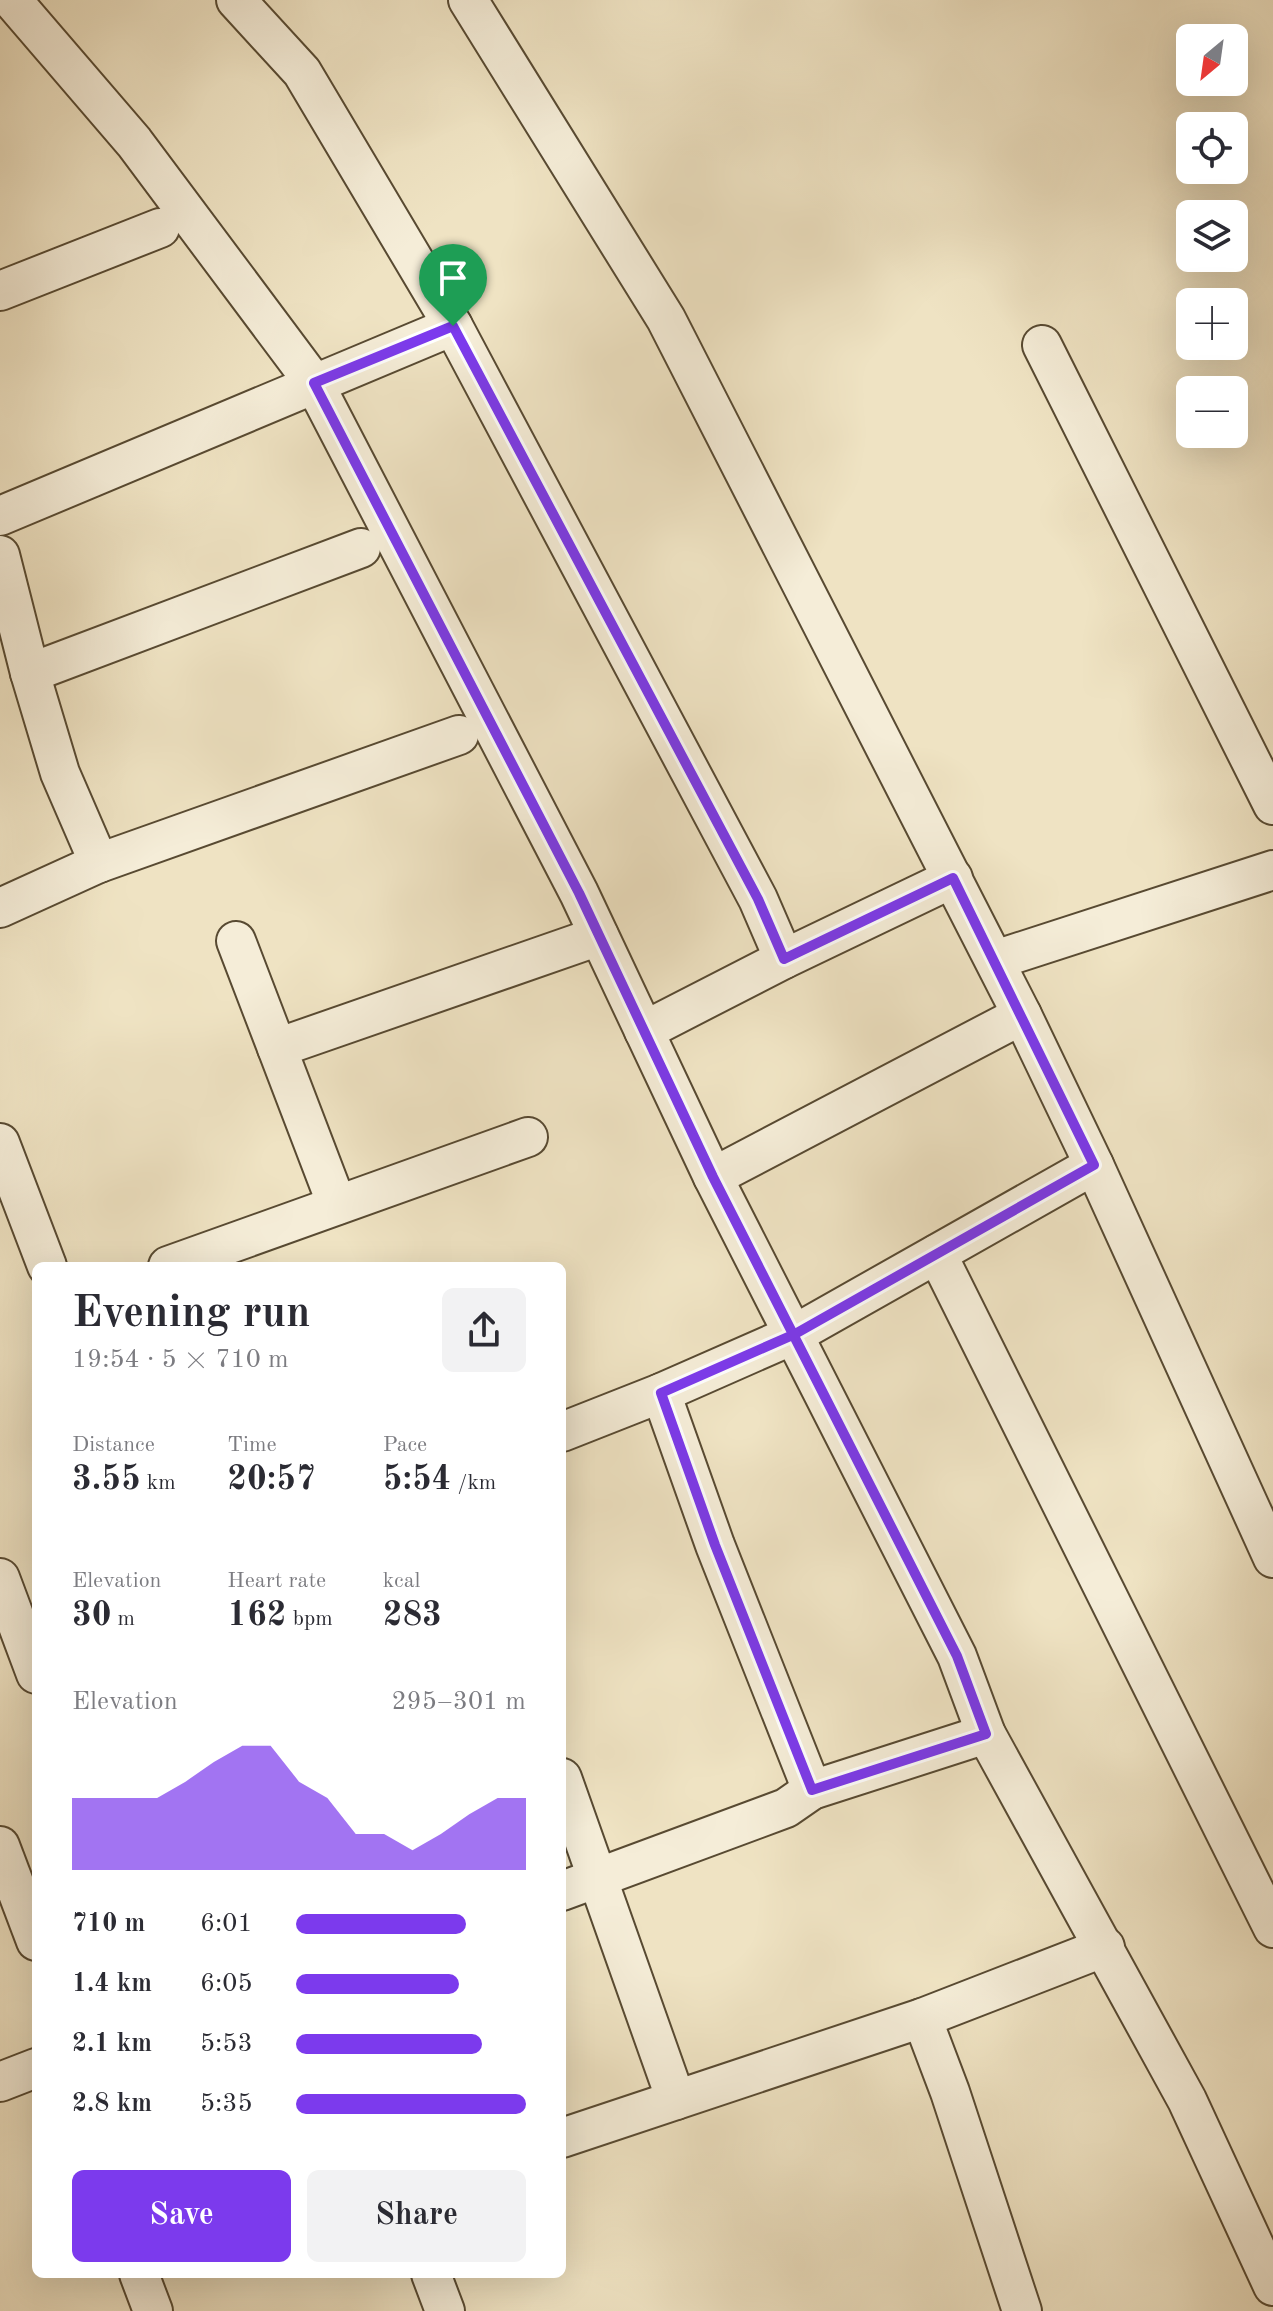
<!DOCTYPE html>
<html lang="en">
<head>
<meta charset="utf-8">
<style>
  body { margin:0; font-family:"Old Standard TT",serif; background:#f2f2f3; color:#2b2b33; height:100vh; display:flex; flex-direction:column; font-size:30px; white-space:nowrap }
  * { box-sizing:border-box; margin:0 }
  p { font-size:26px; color:#7c7c81 }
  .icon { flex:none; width:44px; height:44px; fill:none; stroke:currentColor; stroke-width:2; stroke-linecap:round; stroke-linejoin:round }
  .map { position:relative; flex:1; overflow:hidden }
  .panel { position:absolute; left:32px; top:1262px; width:534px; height:1016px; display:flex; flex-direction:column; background:#fff; border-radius:12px; box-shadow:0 8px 32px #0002 }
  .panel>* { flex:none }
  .needle { width:52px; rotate:209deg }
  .controls { position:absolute; left:1176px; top:24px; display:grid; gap:16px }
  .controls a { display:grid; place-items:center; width:72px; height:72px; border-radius:12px; background:#fff; box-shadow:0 8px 32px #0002; font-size:40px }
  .pin { position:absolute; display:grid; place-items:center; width:68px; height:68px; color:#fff; margin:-82px -34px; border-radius:50% 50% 50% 0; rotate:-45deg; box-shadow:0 0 8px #0007 }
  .pin .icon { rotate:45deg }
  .round { display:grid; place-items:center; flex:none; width:84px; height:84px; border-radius:12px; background:#f2f2f3 }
  .summary { display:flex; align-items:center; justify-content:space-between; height:136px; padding:0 40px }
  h1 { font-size:44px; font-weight:600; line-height:60px }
  .stats { display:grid; grid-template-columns:repeat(3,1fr); gap:12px; height:136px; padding:8px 40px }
  .stats div { display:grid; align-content:center }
  .stats b { font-size:34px; font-weight:600 }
  .stats small { font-size:22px; font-weight:400 }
  .stats p { font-size:22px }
  .chart { height:224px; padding:16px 40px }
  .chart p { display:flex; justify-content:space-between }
  .chart svg { width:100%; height:144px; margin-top:8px; fill:#7c3aed; opacity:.7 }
  .primary-button { display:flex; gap:16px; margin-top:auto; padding:16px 40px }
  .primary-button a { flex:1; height:92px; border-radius:12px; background:#7c3aed; color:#fff; font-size:32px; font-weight:600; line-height:92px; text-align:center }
  .primary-button a+a { background:#f2f2f3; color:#2b2b33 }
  ul { padding:0 40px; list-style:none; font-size:26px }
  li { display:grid; grid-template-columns:128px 96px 1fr; align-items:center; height:60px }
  li i { height:20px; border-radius:10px; background:#7c3aed }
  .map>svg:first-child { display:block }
</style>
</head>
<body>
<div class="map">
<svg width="1273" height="2311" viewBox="0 0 1273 2311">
  <rect width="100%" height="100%" fill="#efe3c3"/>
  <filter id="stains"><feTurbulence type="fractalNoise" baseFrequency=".0025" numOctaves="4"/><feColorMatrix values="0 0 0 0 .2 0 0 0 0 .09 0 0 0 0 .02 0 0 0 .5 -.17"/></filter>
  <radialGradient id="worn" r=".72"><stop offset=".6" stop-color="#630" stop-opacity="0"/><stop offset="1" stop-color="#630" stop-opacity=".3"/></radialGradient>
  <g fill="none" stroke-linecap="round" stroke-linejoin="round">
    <defs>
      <g id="street">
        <path d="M12 0 134 142 314 383 579 893 713 1177 957 1656 986 1734 1187 2100 1273 2286"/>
        <path d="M236 0 302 72 453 326 758 899 784 959"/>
        <path d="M468 0 666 319 1022 1015 1094 1165 1273 1558"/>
        <path d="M0 291 160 228"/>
        <path d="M1042 345 1273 805"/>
        <path d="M0 516 453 326"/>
        <path d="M0 555 30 673 60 773 99 863"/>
        <path d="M30 673 361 548"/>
        <path d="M0 908 99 863 459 735"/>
        <path d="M236 941 277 1048"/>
        <path d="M995 960 1273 870"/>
        <path d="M644 1031 784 959 953 878"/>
        <path d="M0 1143 47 1266"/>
        <path d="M713 1177 1022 1015"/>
        <path d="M337 1205 277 1048 599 936"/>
        <path d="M937 1254 1273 1928"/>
        <path d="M168 1266 528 1137"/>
        <path d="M661 1393 715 1545 812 1790"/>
        <path d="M562 1432 661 1393 795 1334 1094 1165"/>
        <path d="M0 1578 36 1674"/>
        <path d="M562 1778 676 2100"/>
        <path d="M0 1846 36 1941"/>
        <path d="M562 1891 786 1808 812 1790 986 1734"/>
        <path d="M922 2018 950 2092 1022 2311"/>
        <path d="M0 2082 36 2068"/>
        <path d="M562 2138 922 2018 1105 1947"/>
        <path d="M139 2274 153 2311"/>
        <path d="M431 2274 445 2311"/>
      </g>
    </defs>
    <use href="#street" stroke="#584a32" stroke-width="42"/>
    <use href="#street" stroke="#f5edd8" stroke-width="38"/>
  </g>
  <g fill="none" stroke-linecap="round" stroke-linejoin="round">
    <defs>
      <path id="route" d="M453 326 314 383 579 893 713 1177 957 1656 986 1734 812 1790 715 1545 661 1393 795 1334 1094 1165 953 878 784 959 758 899 453 326"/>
    </defs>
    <use href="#route" stroke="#fff" stroke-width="16"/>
    <use href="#route" stroke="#7c3aed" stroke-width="10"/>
  </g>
  <rect width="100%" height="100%" filter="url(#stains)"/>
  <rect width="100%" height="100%" fill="url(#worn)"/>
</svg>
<div class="controls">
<a><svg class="needle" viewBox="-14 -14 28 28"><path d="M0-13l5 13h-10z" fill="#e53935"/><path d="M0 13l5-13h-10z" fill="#7c7c81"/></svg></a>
<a><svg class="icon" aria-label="locate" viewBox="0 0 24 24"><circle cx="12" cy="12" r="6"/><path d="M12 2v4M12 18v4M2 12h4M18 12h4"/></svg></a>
<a><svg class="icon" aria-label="layers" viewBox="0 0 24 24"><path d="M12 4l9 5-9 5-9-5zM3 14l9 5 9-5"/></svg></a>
<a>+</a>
<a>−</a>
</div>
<div class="pin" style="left:453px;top:326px;background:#1e9e55"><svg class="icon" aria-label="arrive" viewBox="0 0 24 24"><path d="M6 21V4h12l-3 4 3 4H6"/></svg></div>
<section class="panel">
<div class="summary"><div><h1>Evening run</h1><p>19:54 · 5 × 710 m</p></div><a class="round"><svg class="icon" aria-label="share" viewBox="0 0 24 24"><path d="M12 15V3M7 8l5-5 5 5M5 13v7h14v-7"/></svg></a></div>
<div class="stats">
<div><p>Distance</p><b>3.55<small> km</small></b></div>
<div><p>Time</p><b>20:57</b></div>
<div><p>Pace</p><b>5:54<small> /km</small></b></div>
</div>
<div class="stats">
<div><p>Elevation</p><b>30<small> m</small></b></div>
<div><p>Heart rate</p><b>162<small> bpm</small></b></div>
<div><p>kcal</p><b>283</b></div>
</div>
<div class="chart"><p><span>Elevation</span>295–301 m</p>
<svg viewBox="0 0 160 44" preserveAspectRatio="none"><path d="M0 44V22L10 22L20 22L30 22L40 17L50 11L60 6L70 6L80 17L90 22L100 33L110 33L120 38L130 33L140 27L150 22L160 22V44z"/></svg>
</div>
<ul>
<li><b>710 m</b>6:01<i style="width:74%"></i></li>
<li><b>1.4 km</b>6:05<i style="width:71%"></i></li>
<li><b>2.1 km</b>5:53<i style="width:81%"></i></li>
<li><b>2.8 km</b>5:35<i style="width:100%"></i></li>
</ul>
<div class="primary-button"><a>Save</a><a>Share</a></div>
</section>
</div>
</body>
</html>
